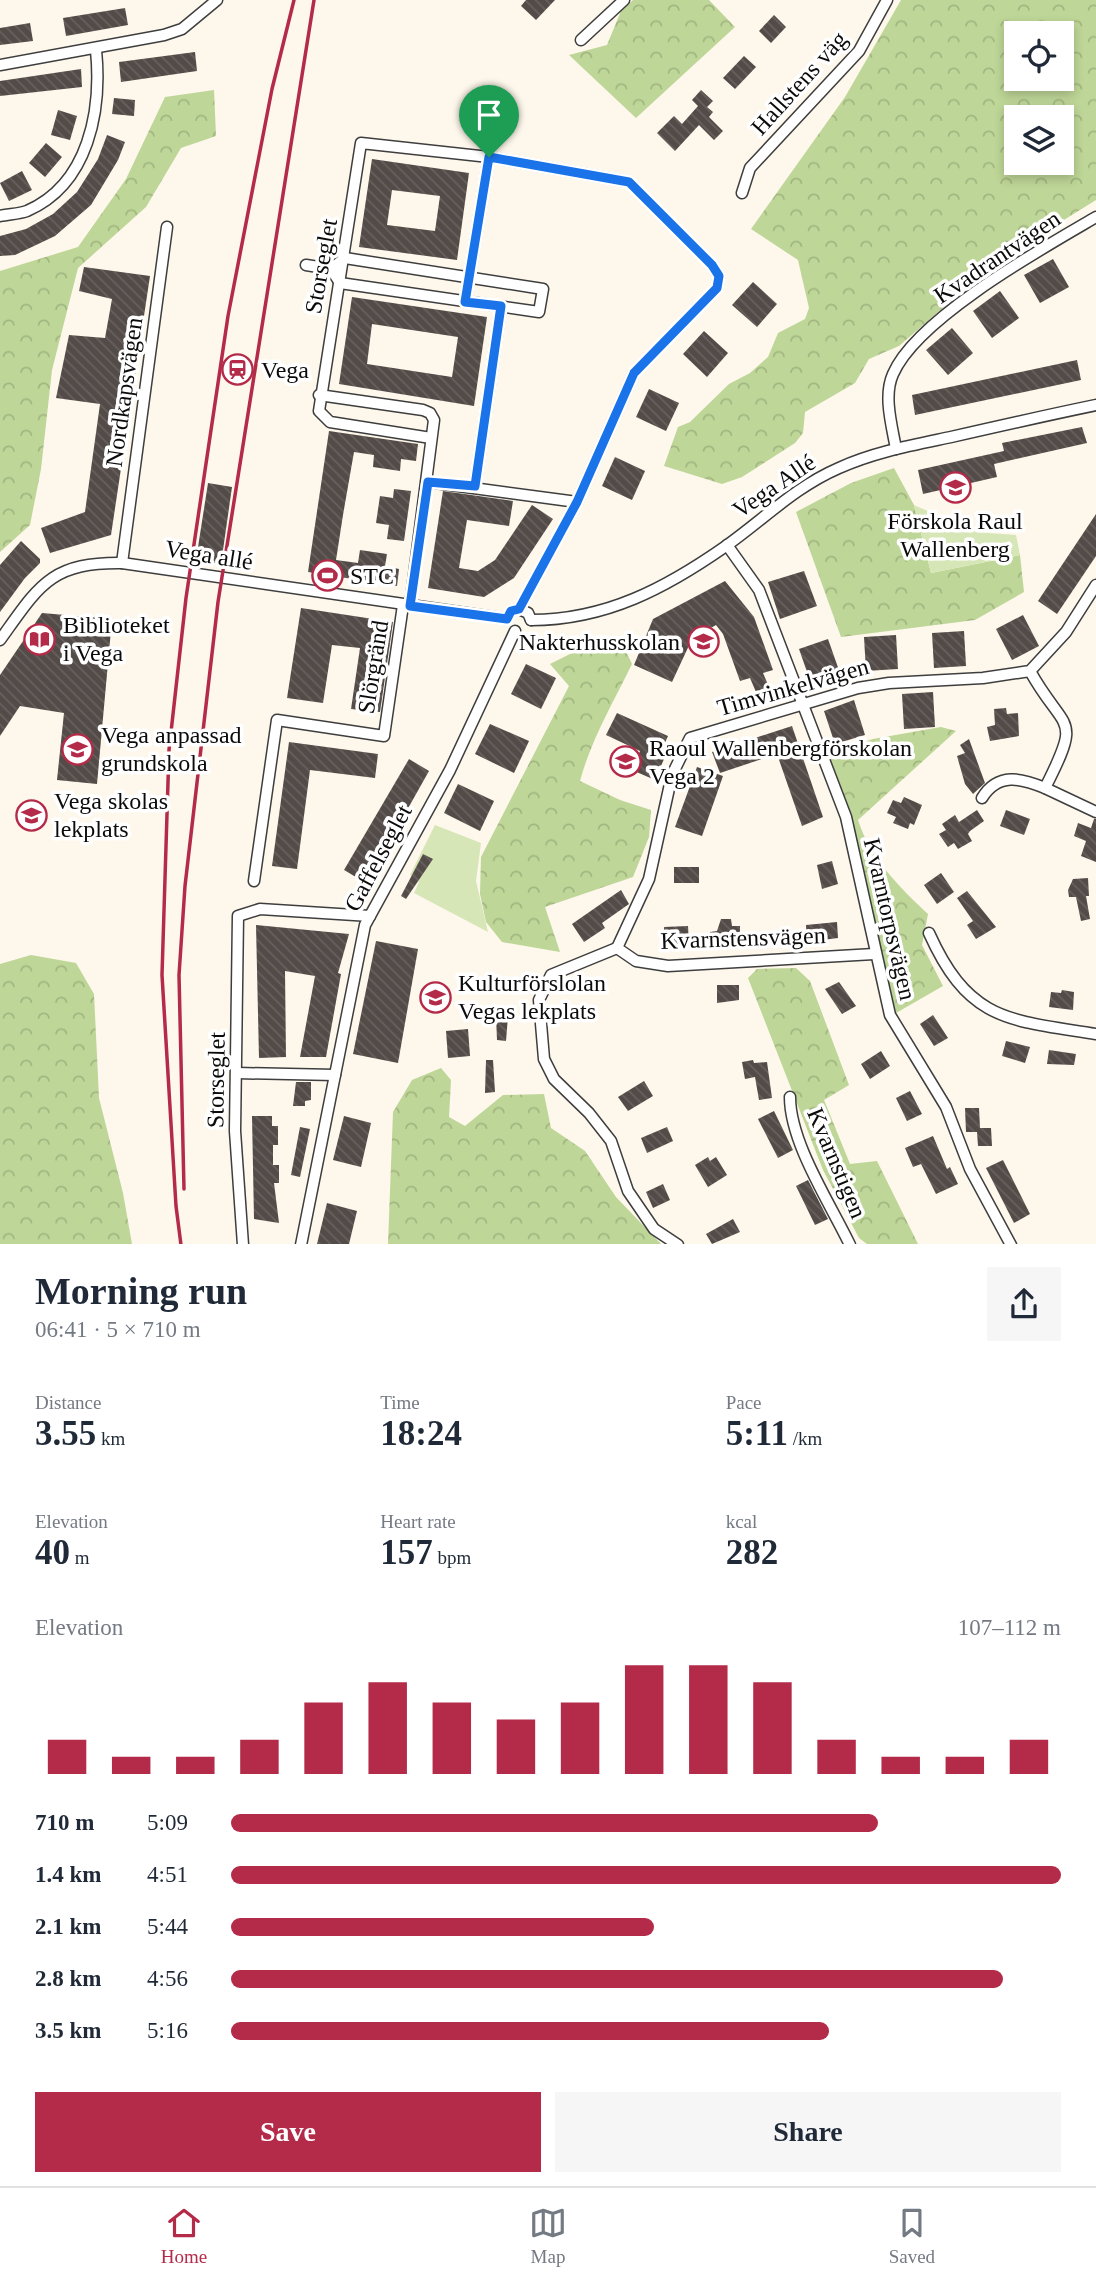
<!DOCTYPE html>
<html lang="en">
<head>
<meta charset="utf-8">
<style>
  body { margin:0; font-family:Georgia,serif; background:#f6f6f7; color:#1f2937; height:100vh; display:flex; flex-direction:column; font-size:26px; white-space:nowrap }
  * { box-sizing:border-box; margin:0 }
  p { font-size:23px; color:#747a83 }
  .icon { flex:none; width:38px; height:38px; fill:none; stroke:currentColor; stroke-width:2; stroke-linecap:round; stroke-linejoin:round }
  .map { position:relative; height:1244px; overflow:hidden }
  .side { display:flex; flex-direction:column; background:#fff; flex:1 }
  .side>* { flex:none }
  .controls { position:absolute; left:1004px; top:21px; display:grid; gap:14px }
  .controls a { display:grid; place-items:center; width:70px; height:70px; border-radius:0px; background:#fff; box-shadow:0 4px 10px #0003; font-size:35px }
  .pin { position:absolute; display:grid; place-items:center; width:60px; height:60px; color:#fff; margin:-72px -30px; border-radius:50% 50% 50% 0; rotate:-45deg; box-shadow:0 0 7px #0007 }
  .pin .icon { rotate:45deg }
  .round { display:grid; place-items:center; flex:none; width:74px; height:74px; border-radius:0px; background:#f6f6f7 }
  .summary { display:flex; align-items:center; justify-content:space-between; height:119px; padding:0 35px }
  h1 { font-size:38px; font-weight:800; line-height:52px }
  .figures { display:grid; grid-template-columns:repeat(3,1fr); gap:10px; height:119px; padding:7px 35px }
  .figures div { display:grid; align-content:center }
  .figures b { font-size:35px; font-weight:800 }
  .figures small { font-size:19px; font-weight:400 }
  .figures p { font-size:19px }
  .chart { height:196px; padding:14px 35px }
  .chart p { display:flex; justify-content:space-between }
  .chart svg { width:100%; height:126px; margin-top:7px; stroke:#b42b49; stroke-width:6 }
  .cta { display:flex; gap:14px; margin-top:auto; padding:14px 35px }
  .cta a { flex:1; height:80px; border-radius:0px; background:#b42b49; color:#fff; font-size:28px; font-weight:800; line-height:80px; text-align:center }
  .cta a+a { background:#f6f6f7; color:#1f2937 }
  ul { padding:0 35px; list-style:none; font-size:23px }
  li { display:grid; grid-template-columns:112px 84px 1fr; align-items:center; height:52px }
  li i { height:18px; border-radius:9px; background:#b42b49 }
  .dock { display:flex; justify-content:space-around; align-items:center; height:98px; border-top:2px solid #e0e1e3; background:#fff; font-size:19px; color:#747a83 }
  .dock a { display:grid; justify-items:center; gap:4px }
  .dock .selected { color:#b42b49 }
  .map>svg:first-child { display:block }
</style>
</head>
<body>
<div class="map">
<svg width="1096" height="1245" viewBox="0 0 1096 1245">
  <defs>
    <pattern id="forest-crowns" width="20" height="18" patternUnits="userSpaceOnUse" patternTransform="scale(1.75)"><rect width="20" height="18" fill="#bed697"/><path d="M2 6a3 3 0 1 1 6 0M12 15a3 3 0 1 1 6 0" fill="none" stroke="#a2b681"/></pattern>
    <pattern id="building-back-hatch" width="6" height="6" patternUnits="userSpaceOnUse" patternTransform="scale(1.75)"><rect width="6" height="6" fill="#534b48"/><path d="M-1 5l2 2M0 0l6 6M5-1l2 2" fill="none" stroke="#67605e"/></pattern>
  </defs>
  <rect width="100%" height="100%" fill="#fef7eb"/>
  <g fill="url(#forest-crowns)" fill-rule="evenodd">
    <path d="M633 0H709L735 27 636 118 569 55 607 45 621 11Z"/>
    <path d="M901 0H1096V200L993 264 899 346 869 359 855 383 805 412 803 433 795 443 742 477 722 484 664 466 678 427 690 422 729 384 750 373 768 357 778 333 805 319 809 308 798 260 751 229 845 97ZM1017 33H1062V79H1017ZM1017 117H1062V163H1017Z"/>
    <path d="M214 90 216 136 181 148 146 207 78 268 52 370 41 469 30 525 0 552V271L78 247 126 179 165 97Z"/>
    <path d="M894 468 914 505 931 573 1020 555 1024 592 975 620 841 637 796 512 851 483Z"/>
    <path d="M606 636 625 649 632 664C613 703 591 740 580 781L620 800 651 810 649 837 633 877 545 907 560 952 502 942 486 922 480 894 481 857 569 686 550 664Z"/>
    <path d="M941 727 956 731 858 820C870 858 900 888 928 914L922 945 943 986 896 1013 846 803 828 753 873 739Z"/>
    <path d="M31 955 76 963 94 994 99 1098 123 1193 132 1244H0V964Z"/>
    <path d="M796 968 810 981 849 1085 824 1100 850 1164 877 1161 918 1244H867L859 1238 823 1170 748 978 757 969Z"/>
    <path d="M441 1068 451 1080 449 1117 465 1126 503 1095 544 1094 551 1128 585 1151 616 1197 661 1244H388L393 1112 412 1080Z"/>
  </g>
  <g fill="#d7e6b7">
    <path d="M914 505 976 532 1016 535 1020 555 931 573Z"/>
    <path d="M435 825 481 843 476 881 488 932 414 893 419 882 410 875Z"/>
  </g>
  <g fill="url(#building-back-hatch)" fill-rule="evenodd">
    <path d="M526 0H555L536 20 521 6Z"/>
    <path d="M125 8 128 25 66 36 63 18Z"/>
    <path d="M774 15 786 27 771 43 759 31Z"/>
    <path d="M30 23 33 41 0 45V28Z"/>
    <path d="M195 52 197 71 121 82 119 62Z"/>
    <path d="M744 56 756 67 735 89 723 78Z"/>
    <path d="M81 69 82 87 0 96V81Z"/>
    <path d="M701 90 713 101 707 107 713 112 709 117 723 131 714 140 699 125 675 151 657 133 674 116 682 124 698 106 692 100Z"/>
    <path d="M114 98 135 100 134 116 112 114Z"/>
    <path d="M58 110 77 116 70 140 51 135Z"/>
    <path d="M107 135 125 142 118 160 91 205 55 236 15 255 0 256V236L26 229 53 214 77 192 98 159Z"/>
    <path d="M46 143 62 157 45 177 29 163Z"/>
    <path d="M372 159 469 173 457 260 359 247ZM392 190 440 196 435 231 387 225Z"/>
    <path d="M22 171 32 190 9 201 0 183Z"/>
    <path d="M1053 259 1069 287 1040 303 1024 275Z"/>
    <path d="M84 267 150 276 111 535 50 553 41 528 85 512 100 404 56 398 69 335 105 338 112 299 79 291Z"/>
    <path d="M753 282 777 304 757 327 732 305Z"/>
    <path d="M1000 291 1019 318 992 338 973 311Z"/>
    <path d="M352 297 487 317 474 406 339 384ZM372 324 458 337 452 377 367 364Z"/>
    <path d="M952 328 973 353 948 375 926 350Z"/>
    <path d="M704 331 728 353 707 377 683 354Z"/>
    <path d="M1077 360 1081 380 915 415 912 395Z"/>
    <path d="M649 389 679 403 666 431 636 417Z"/>
    <path d="M1082 427 1087 443 994 464 997 477 923 494 918 470 1004 451 1002 443Z"/>
    <path d="M329 431 418 444 416 461 401 459 400 471 373 467 374 455 354 452 343 515 336 560 358 563 360 550 387 554 385 566 399 569 397 586 308 572Z"/>
    <path d="M615 457 645 471 632 500 602 486Z"/>
    <path d="M208 483 232 487 221 564 196 560Z"/>
    <path d="M394 489 411 491 404 541 387 539 389 525 376 523 380 496 393 498Z"/>
    <path d="M443 491 513 501 509 526 467 520 459 568 478 571 495 560 532 505 553 519 514 578 484 597 428 588Z"/>
    <path d="M1096 514V556L1057 614 1038 601Z"/>
    <path d="M21 541 40 559V563L25 578 0 612V565Z"/>
    <path d="M804 571 817 606 780 619 768 582Z"/>
    <path d="M725 581 754 617 773 670 763 673 772 694 759 699 750 678 740 681 723 634 716 625 692 639 672 682 634 665 653 619Z"/>
    <path d="M301 608 393 622 380 712 351 709 360 648 332 645 323 703 287 698Z"/>
    <path d="M42 613 112 619 97 784 57 780 64 713 20 706 0 736V675Z"/>
    <path d="M1023 615 1039 646 1012 660 996 629Z"/>
    <path d="M964 631 966 666 934 668 932 633Z"/>
    <path d="M896 635 898 669 866 671 864 637Z"/>
    <path d="M828 639 841 676 812 686 799 649Z"/>
    <path d="M526 664 556 678 541 709 511 694Z"/>
    <path d="M933 692 935 727 904 729 902 694Z"/>
    <path d="M854 700 865 735 835 744 824 711Z"/>
    <path d="M1006 708 1007 714 1018 713 1019 736 990 741 987 727 995 725 994 709Z"/>
    <path d="M617 713 668 736 659 756 664 759 655 780 632 770 640 751 606 735Z"/>
    <path d="M490 724 529 741 514 773 475 754Z"/>
    <path d="M792 726 823 817 802 826 777 754 720 773 712 752Z"/>
    <path d="M969 739 985 783 973 794 965 784 957 756 965 753 960 745Z"/>
    <path d="M289 742 378 754 375 778 310 770 297 869 272 866Z"/>
    <path d="M409 759 429 771 366 883 344 870Z"/>
    <path d="M697 767 723 776 702 836 675 827Z"/>
    <path d="M458 784 494 801 480 831 444 813Z"/>
    <path d="M904 797 922 805 914 825 910 823 908 829 893 823 896 817 887 813 893 800 901 803Z"/>
    <path d="M977 810 984 821 970 831 968 834 972 841 958 849 954 843 948 847 939 834 946 830 942 824 955 815 959 822Z"/>
    <path d="M1006 810 1030 819 1024 835 1000 826Z"/>
    <path d="M1094 819H1096V862L1081 856 1086 841 1074 836 1078 823 1091 828Z"/>
    <path d="M423 854 433 859 406 899 401 896Z"/>
    <path d="M832 861 838 884 822 889 817 865Z"/>
    <rect x="674" y="867" width="25" height="16"/>
    <path d="M941 873 954 892 937 904 924 885Z"/>
    <path d="M1088 878 1089 896H1086L1090 919 1081 921 1076 897H1069L1068 890 1073 879Z"/>
    <path d="M621 890 629 904 602 923 605 928 584 942 572 924Z"/>
    <path d="M967 891 996 927 976 939 967 925 973 921 957 898Z"/>
    <path d="M721 919H731L732 926H740V941L710 942V932L717 931Z"/>
    <path d="M837 922 838 938 807 942 806 925Z"/>
    <path d="M256 925 349 934 338 973 341 974 326 1057H300L315 976 285 971 286 1057 259 1058Z"/>
    <path d="M688 926 689 944 664 945V927Z"/>
    <path d="M376 941 418 949 398 1063 353 1054Z"/>
    <path d="M839 982 856 1006 842 1014 825 989Z"/>
    <path d="M717 985H739V1000L717 1003Z"/>
    <path d="M1062 990 1074 992 1073 1010 1049 1007 1051 992 1061 993Z"/>
    <path d="M933 1015 948 1038 934 1046 920 1024Z"/>
    <path d="M496 1016H508L506 1041 497 1040Z"/>
    <path d="M468 1029 470 1056 448 1058 446 1031Z"/>
    <path d="M1006 1041 1030 1047 1025 1063 1002 1056Z"/>
    <path d="M1049 1050 1076 1054 1074 1065 1047 1064Z"/>
    <path d="M881 1051 890 1066 870 1079 861 1064Z"/>
    <path d="M486 1060H493L495 1092 485 1093Z"/>
    <path d="M753 1060 754 1063 767 1062 772 1098 759 1100 755 1077 745 1079 742 1062Z"/>
    <path d="M644 1081 653 1096 628 1111 618 1097Z"/>
    <path d="M296 1082H311V1100L305 1101V1106H293Z"/>
    <path d="M910 1091 922 1114 907 1121 896 1098Z"/>
    <path d="M965 1108H979L980 1128H991L992 1146H978L977 1132H966Z"/>
    <path d="M774 1111 793 1150 778 1158 758 1119Z"/>
    <path d="M252 1116H272V1126H278V1145H273V1165H279V1183H274L279 1223 254 1219Z"/>
    <path d="M344 1116 371 1123 361 1167 333 1160Z"/>
    <path d="M300 1127 310 1129 300 1177 291 1175Z"/>
    <path d="M667 1127 673 1141 647 1153 641 1138Z"/>
    <path d="M933 1136 947 1169 950 1167 958 1184 936 1194 921 1164 913 1167 905 1148Z"/>
    <path d="M708 1157 710 1161 716 1157 727 1175 708 1187 695 1165Z"/>
    <path d="M1003 1160 1030 1214 1014 1223 986 1168Z"/>
    <path d="M808 1180 828 1219 815 1225 796 1186Z"/>
    <path d="M663 1184 670 1200 653 1208 646 1192Z"/>
    <path d="M327 1203 357 1211 349 1244H317Z"/>
    <path d="M733 1219 740 1232 712 1244 706 1234Z"/>
  </g>
  <g fill="none" stroke-linecap="round" stroke-linejoin="round">
    <defs>
      <g id="street">
        <path d="M581 40 624 0"/>
        <path d="M0 65 164 35 182 29 217 0"/>
        <path d="M742 193 750 168 859 51 887 0"/>
        <path d="M0 216C8 214 19 214 27 211 89 184 102 110 96 50"/>
        <path d="M306 265 331 269 345 258 543 289 539 312 340 283 331 269"/>
        <path d="M465 302 489 157"/>
        <path d="M319 395 423 410 430 413 434 420 410 606"/>
        <path d="M431 438 330 422 319 411 361 143 489 157 629 182 712 265 719 276 717 288 634 373 577 502 519 609"/>
        <path d="M896 449C892 426 883 396 893 374 917 318 1043 248 1096 217"/>
        <path d="M428 482 577 502"/>
        <path d="M475 486 501 306"/>
        <path d="M727 545 759 590 846 817 890 1015 946 1107 970 1169 1011 1245"/>
        <path d="M122 563 167 227"/>
        <path d="M507 619 511 611 519 609 528 613 531 620"/>
        <path d="M531 620C606 620 666 588 726 546 764 519 795 487 839 468 874 452 913 445 951 437 999 426 1048 415 1096 405"/>
        <path d="M0 640C39 586 50 562 122 563L507 619"/>
        <path d="M1030 671C1065 734 1083 713 1045 788L1096 812"/>
        <path d="M982 798C998 772 1021 778 1045 788"/>
        <path d="M254 881 277 720 384 736 403 605"/>
        <path d="M929 933C969 1022 1009 1020 1096 1034"/>
        <path d="M617 948 649 879 672 775 690 738 858 688 889 683 983 678 1030 671 1066 632 1096 585"/>
        <path d="M617 948 551 975 539 1000 544 1059 554 1079 589 1113 611 1141 628 1191 654 1229 678 1245"/>
        <path d="M617 948 636 961 668 966 874 954"/>
        <path d="M237 1073 335 1075"/>
        <path d="M790 1097C790 1143 830 1203 850 1245"/>
        <path d="M243 1245 235 1131 238 916 260 909 370 916"/>
        <path d="M301 1245 365 925 450 770 515 631"/>
      </g>
    </defs>
    <use href="#street" stroke="#3e3e3e" stroke-width="13"/>
    <use href="#street" stroke="#fff" stroke-width="10"/>
    <g stroke="#b42b49" stroke-width="3.5">
      <path d="M184 1189 179 975 185 886 218 602 314 0"/>
      <path d="M181 1245 176 1206 162 975 169 750 186 598 228 316 272 89 294 0"/>
    </g>
  </g>
  <g fill="none" stroke-linecap="round" stroke-linejoin="round">
    <defs>
      <path id="route" d="M489 157 629 182 712 265 719 276 717 288 634 373 577 502 519 609 511 611 507 619 410 606 428 482 475 486 501 306 465 302Z"/>
    </defs>
    <use href="#route" stroke="#fff" stroke-width="14"/>
    <use href="#route" stroke="#1a73e8" stroke-width="9"/>
  </g>
  <defs>
    <symbol id="station-ring" viewBox="-11 -11 22 22"><circle r="9.5" fill="#fff" stroke="#b42b49" stroke-width="1.5"/><path d="M-3-6H3Q5-6 5-4V2Q5 4 3 4L4.5 6H3L1.5 4h-3L-3 6H-4.5L-3 4Q-5 4-5 2V-4Q-5-6-3-6ZM-3.5-4v3h7v-3ZM-3.5 1v1.5H-2V1ZM2 1v1.5H3.5V1Z" fill="#b42b49"/></symbol>
    <symbol id="school-ring" viewBox="-11 -11 22 22"><circle r="9.5" fill="#fff" stroke="#b42b49" stroke-width="1.5"/><path d="M0-5L7-2L0 1L-7-2ZM-4 1L0 2.5L4 1V4Q0 6-4 4Z" fill="#b42b49"/></symbol>
    <symbol id="stadium-ring" viewBox="-11 -11 22 22"><circle r="9.5" fill="#fff" stroke="#b42b49" stroke-width="1.5"/><path d="M0-5a6.5 5 0 1 0 0 10a6.5 5 0 1 0 0-10ZM-3.5-1.8h7v3.6h-7Z" fill="#b42b49"/></symbol>
    <symbol id="library-ring" viewBox="-11 -11 22 22"><circle r="9.5" fill="#fff" stroke="#b42b49" stroke-width="1.5"/><path d="M-6-4Q-3-5.5-.7-3.5V5Q-3 3-6 4ZM6-4Q3-5.5 .7-3.5V5Q3 3 6 4Z" fill="#b42b49"/></symbol>
  </defs>
  <g fill-rule="evenodd">
    <use href="#station-ring" x="220" y="352" width="35" height="35"/>
    <use href="#school-ring" x="938" y="470" width="35" height="35"/>
    <use href="#stadium-ring" x="310" y="558" width="35" height="35"/>
    <use href="#library-ring" x="22" y="622" width="35" height="35"/>
    <use href="#school-ring" x="686" y="624" width="35" height="35"/>
    <use href="#school-ring" x="60" y="732" width="35" height="35"/>
    <use href="#school-ring" x="608" y="744" width="35" height="35"/>
    <use href="#school-ring" x="14" y="798" width="35" height="35"/>
    <use href="#school-ring" x="418" y="980" width="35" height="35"/>
  </g>
  <g text-anchor="middle" stroke-width="7" stroke-linejoin="round" paint-order="stroke">
    <g font-size="24" fill="#0b0b0b" stroke="#fff">
      <text transform="translate(799 83) rotate(-48)" y="8">Hallstens väg</text>
      <text transform="translate(997 257) rotate(-34)" y="8">Kvadrantvägen</text>
      <text transform="translate(321 266) rotate(-80)" y="8">Storseglet</text>
      <text transform="translate(124 392) rotate(-82)" y="8">Nordkapsvägen</text>
      <text transform="translate(774 486) rotate(-34)" y="8">Vega Allé</text>
      <text transform="translate(209 555) rotate(9)" y="8">Vega allé</text>
      <text transform="translate(373 667) rotate(-81)" y="8">Slörgränd</text>
      <text transform="translate(793 687) rotate(-16)" y="8">Timvinkelvägen</text>
      <text transform="translate(378 858) rotate(-62)" y="8">Gaffelseglet</text>
      <text transform="translate(890 919) rotate(77)" y="8">Kvarntorpsvägen</text>
      <text transform="translate(743 938) rotate(-2)" y="8">Kvarnstensvägen</text>
      <text transform="translate(216 1080) rotate(-89)" y="8">Storseglet</text>
      <text transform="translate(837 1163) rotate(67)" y="8">Kvarnstigen</text>
    </g>
    <g font-size="24" fill="#0b0b0b" stroke="#fff" text-anchor="start">
      <text x="261" y="378">Vega</text>
      <text x="955" y="529" text-anchor="middle">Förskola Raul<tspan x="955" dy="28">Wallenberg</tspan></text>
      <text x="350" y="584">STC</text>
      <text x="63" y="633">Biblioteket<tspan x="63" dy="28">i Vega</tspan></text>
      <text x="680" y="650" text-anchor="end">Nakterhusskolan</text>
      <text x="101" y="743">Vega anpassad<tspan x="101" dy="28">grundskola</tspan></text>
      <text x="649" y="756">Raoul Wallenbergförskolan<tspan x="649" dy="28">Vega 2</tspan></text>
      <text x="54" y="809">Vega skolas<tspan x="54" dy="28">lekplats</tspan></text>
      <text x="458" y="991">Kulturförslolan<tspan x="458" dy="28">Vegas lekplats</tspan></text>
    </g>
  </g>
</svg>
<div class="controls">
<a><svg class="icon" aria-label="locate" viewBox="0 0 24 24"><circle cx="12" cy="12" r="6"/><path d="M12 2v4M12 18v4M2 12h4M18 12h4"/></svg></a>
<a><svg class="icon" aria-label="layers" viewBox="0 0 24 24"><path d="M12 4l9 5-9 5-9-5zM3 14l9 5 9-5"/></svg></a>
</div>
<div class="pin" style="left:489px;top:157px;background:#1e9e55"><svg class="icon" aria-label="arrive" viewBox="0 0 24 24"><path d="M6 21V4h12l-3 4 3 4H6"/></svg></div>
</div>
<section class="side">
<div class="summary"><div><h1>Morning run</h1><p>06:41 · 5 × 710 m</p></div><a class="round"><svg class="icon" aria-label="share" viewBox="0 0 24 24"><path d="M12 15V3M7 8l5-5 5 5M5 13v7h14v-7"/></svg></a></div>
<div class="figures">
<div><p>Distance</p><b>3.55<small> km</small></b></div>
<div><p>Time</p><b>18:24</b></div>
<div><p>Pace</p><b>5:11<small> /km</small></b></div>
</div>
<div class="figures">
<div><p>Elevation</p><b>40<small> m</small></b></div>
<div><p>Heart rate</p><b>157<small> bpm</small></b></div>
<div><p>kcal</p><b>282</b></div>
</div>
<div class="chart"><p><span>Elevation</span>107–112 m</p>
<svg viewBox="0 0 160 44" preserveAspectRatio="none"><path d="M5 44V32M15 44V38M25 44V38M35 44V32M45 44V19M55 44V12M65 44V19M75 44V25M85 44V19M95 44V6M105 44V6M115 44V12M125 44V32M135 44V38M145 44V38M155 44V32"/></svg>
</div>
<ul>
<li><b>710 m</b>5:09<i style="width:78%"></i></li>
<li><b>1.4 km</b>4:51<i style="width:100%"></i></li>
<li><b>2.1 km</b>5:44<i style="width:51%"></i></li>
<li><b>2.8 km</b>4:56<i style="width:93%"></i></li>
<li><b>3.5 km</b>5:16<i style="width:72%"></i></li>
</ul>
<div class="cta"><a>Save</a><a>Share</a></div>
</section>
<nav class="dock">
<a class="selected"><svg class="icon" aria-label="home" viewBox="0 0 24 24"><path d="M3 11l9-7 9 7M6 9v11h12V9"/></svg>Home</a>
<a><svg class="icon" aria-label="map" viewBox="0 0 24 24"><path d="M3 6l6-2 6 2 6-2v14l-6 2-6-2-6 2zM9 4v14M15 6v14"/></svg>Map</a>
<a><svg class="icon" aria-label="saved" viewBox="0 0 24 24"><path d="M7 4h10v16l-5-4-5 4z"/></svg>Saved</a>
</nav>
</body>
</html>
